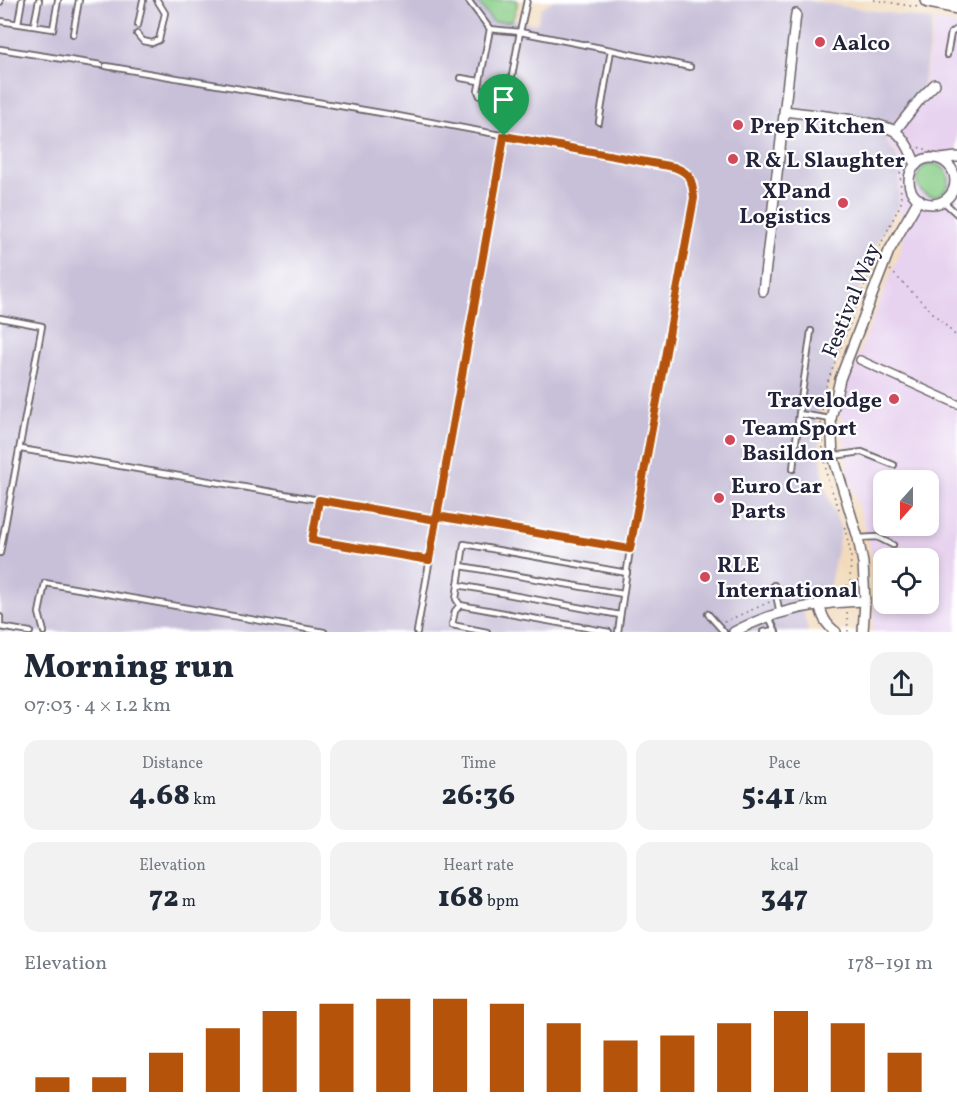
<!DOCTYPE html>
<html lang="en">
<head>
<meta charset="utf-8">
<style>
  body { margin:0; font-family:Vollkorn,serif; background:#f2f2f3; color:#1f2937; height:100vh; display:flex; flex-direction:column; font-size:22px; white-space:nowrap }
  * { box-sizing:border-box; margin:0 }
  p { font-size:20px; color:#747a83 }
  .icon { flex:none; width:33px; height:33px; fill:none; stroke:currentColor; stroke-width:2; stroke-linecap:round; stroke-linejoin:round }
  .map { position:relative; height:632px; overflow:hidden }
  .drawer { display:flex; flex-direction:column; background:#fff; flex:1 }
  .drawer>* { flex:none }
  .needle { width:39px; rotate:201deg }
  .fabs { position:absolute; left:873px; top:470px; display:grid; gap:12px }
  .fabs a { display:grid; place-items:center; width:66px; height:66px; border-radius:12px; background:#fff; box-shadow:0 3px 9px #0003; font-size:30px }
  .pin { position:absolute; display:grid; place-items:center; width:51px; height:51px; color:#fff; margin:-62px -26px; border-radius:50% 50% 50% 0; rotate:-45deg; box-shadow:0 0 6px #0007 }
  .pin .icon { rotate:45deg }
  .round { display:grid; place-items:center; flex:none; width:63px; height:63px; border-radius:18px; background:#f2f2f3 }
  .head { display:flex; align-items:center; justify-content:space-between; height:102px; padding:0 24px }
  h1 { font-size:33px; font-weight:800; line-height:45px }
  .figures { display:grid; grid-template-columns:repeat(3,1fr); gap:9px; height:102px; padding:6px 24px }
  .figures div { display:grid; align-content:center; border-radius:15px; background:#f2f2f3; text-align:center }
  .figures b { font-size:30px; font-weight:800 }
  .figures small { font-size:16px; font-weight:400 }
  .figures p { font-size:16px }
  .chart { height:168px; padding:12px 24px }
  .chart p { display:flex; justify-content:space-between }
  .chart svg { width:100%; height:108px; margin-top:6px; stroke:#b45309; stroke-width:6 }
  .map>svg:first-child { display:block }
</style>
</head>
<body>
<div class="map">
<svg width="957" height="632" viewBox="0 0 957 632">
  <rect width="100%" height="100%" fill="#fff"/>
  <filter id="ink" filterUnits="userSpaceOnUse"><feTurbulence type="fractalNoise" baseFrequency=".0167" numOctaves="2"/><feDisplacementMap in="SourceGraphic" scale="12" xChannelSelector="R" yChannelSelector="G"/><feConvolveMatrix kernelMatrix="1 2 1 2 8 2 1 2 1" color-interpolation-filters="sRGB"/></filter>
  <filter id="wash" filterUnits="userSpaceOnUse"><feTurbulence type="fractalNoise" baseFrequency=".008" numOctaves="4" result="noise"/><feDisplacementMap in="SourceGraphic" scale="24" xChannelSelector="R" yChannelSelector="G"/><feGaussianBlur stdDeviation="1.35" result="paint"/><feColorMatrix in="noise" values="0 0 0 0 0 0 0 0 0 0 0 0 0 0 0 0 0 1.4 0 .05"/><feComposite in="paint" operator="in"/></filter>
  <g filter="url(#wash)">
    <rect width="100%" height="100%" fill="#f2dabb"/>
    <path fill="#e7d2ef" fill-rule="evenodd" d="M935 20 957 25V632H872L875 603 873 561 866 530 849 478 839 405 903 243 899 205 900 169 897 154 887 142 895 122 923 90ZM884 480H928V525H884ZM884 558H928V603H884Z"/>
    <path fill="#c8bfd8" d="M0 0H482L492 15 537 24 541 8 554 0H804L933 20 922 90 894 122 886 142 896 155 900 169 898 206 871 254 817 419 824 485 841 530 829 589 800 597 808 632H0Z"/>
    <g fill="#89ce88" stroke="#567862" stroke-width="1.5">
      <path d="M476 0H517V6L512 21 493 22Z"/>
      <circle cx="933" cy="180" r="16"/>
    </g>
  </g>
  <g filter="url(#ink)">
    <g fill="none" stroke-linecap="round" stroke-linejoin="round">
      <defs>
        <g id="service">
          <path d="M468 0 490 29 520 32 527 0"/>
          <path d="M0 2V0"/>
          <path d="M0 21 53 29 58 0"/>
          <path d="M18 23 22 0"/>
          <path d="M34 25 39 0"/>
          <path d="M138 25 143 0"/>
          <path d="M490 29 478 91 480 96 506 109"/>
          <path d="M73 34 79 0"/>
          <path d="M137 34 143 41 152 43 159 40 165 13 157 0"/>
          <path d="M0 49 101 65"/>
          <path d="M611 50 690 67"/>
          <path d="M947 55 951 33 957 29"/>
          <path d="M106 66 393 115 674 167C692 173 692 180 694 198L630 549 437 516"/>
          <path d="M461 78 479 81"/>
          <path d="M943 201 957 214"/>
          <path d="M0 318 42 326 0 553"/>
          <path d="M811 331 799 414 831 419"/>
          <path d="M21 449 436 520"/>
          <path d="M833 456 862 452 894 465"/>
          <path d="M793 469 799 414"/>
          <path d="M319 500 312 540 429 560"/>
          <path d="M858 538 877 537 893 545"/>
          <path d="M461 566 623 594"/>
          <path d="M458 585 620 615"/>
          <path d="M774 585 780 614"/>
          <path d="M460 605 609 632"/>
          <path d="M708 614 724 632"/>
          <path d="M0 617V623"/>
          <path d="M769 617 776 632"/>
          <path d="M0 627 30 632"/>
          <path d="M44 632 39 613 45 583 324 632"/>
          <path d="M417 632 504 136 506 109 520 32 611 50 599 122"/>
          <path d="M487 632 452 625 455 611 460 605 456 599 464 544 627 573"/>
          <path d="M618 632 630 549"/>
          <path d="M763 632 774 630"/>
        </g>
        <path id="pedestrian" d="M860 360 957 404"/>
        <g id="minor">
          <path d="M784 111C806 114 883 121 896 132 906 140 911 153 916 165"/>
          <path d="M895 131 921 98 935 84"/>
          <circle cx="932" cy="181" r="23"/>
          <path d="M940 159 957 157"/>
          <path d="M763 291 796 14"/>
          <path d="M819 603C822 616 825 624 836 632"/>
          <path d="M734 632C774 610 820 602 865 601"/>
          <path d="M863 632 865 601 863 563 858 538 833 456 831 419 840 379 889 251 919 199"/>
        </g>
        <path id="primary" d="M928 0 957 6"/>
      </defs>
      <use href="#service" stroke="#6b6268" stroke-width="8"/>
      <use href="#pedestrian" stroke="#6b6268" stroke-width="10"/>
      <use href="#minor" stroke="#6b6268" stroke-width="12"/>
      <use href="#primary" stroke="#6b6268" stroke-width="18"/>
      <g stroke="#6b6268" stroke-width="1.5" stroke-dasharray="1.5 4.5" stroke-linecap="butt">
        <path d="M874 0 918 7"/>
        <path d="M919 148 921 147 933 153"/>
        <path d="M890 270 957 337"/>
        <path d="M822 410 823 394 878 250 901 203 900 158 904 156"/>
        <path d="M821 423 823 451"/>
        <path d="M825 462 827 477 840 512"/>
        <path d="M782 599C798 597 841 594 850 583L851 554 844 525"/>
        <path d="M847 612 848 632"/>
        <path d="M724 622 772 601"/>
      </g>
      <use href="#service" stroke="#fff" stroke-width="4.5"/>
      <use href="#pedestrian" stroke="#fff" stroke-width="7"/>
      <use href="#minor" stroke="#fff" stroke-width="9"/>
      <use href="#primary" stroke="#fff" stroke-width="15"/>
    </g>
  </g>
  <g fill="none" stroke-linecap="round" stroke-linejoin="round" filter="url(#ink)">
    <defs>
      <path id="route" d="M504 136 502 149 437 516 436 520 319 500 312 540 429 560 436 520 437 516 630 549 694 198C692 180 692 174 674 167L504 136"/>
    </defs>
    <use href="#route" stroke="#fff" stroke-width="12"/>
    <use href="#route" stroke="#b45309" stroke-width="8"/>
  </g>
  <g fill="#d1495b" stroke="#fff" stroke-width="2">
    <circle cx="820" cy="42" r="6"/>
    <circle cx="738" cy="125" r="6"/>
    <circle cx="733" cy="159" r="6"/>
    <circle cx="843" cy="203" r="6"/>
    <circle cx="894" cy="399" r="6"/>
    <circle cx="730" cy="440" r="6"/>
    <circle cx="719" cy="498" r="6"/>
    <circle cx="705" cy="577" r="6"/>
  </g>
  <g text-anchor="middle" stroke-width="4.5" stroke-linejoin="round" paint-order="stroke">
    <g font-size="22" font-weight="bold" fill="#22223b" stroke="#fff" text-anchor="start">
      <text x="832" y="50">Aalco</text>
      <text x="750" y="133">Prep Kitchen</text>
      <text x="745" y="167">R &amp; L Slaughter</text>
      <text x="831" y="198" text-anchor="end">XPand<tspan x="831" dy="25">Logistics</tspan></text>
      <text x="882" y="407" text-anchor="end">Travelodge</text>
      <text x="742" y="435">TeamSport<tspan x="742" dy="25">Basildon</tspan></text>
      <text x="731" y="493">Euro Car<tspan x="731" dy="25">Parts</tspan></text>
      <text x="717" y="572">RLE<tspan x="717" dy="25">International</tspan></text>
    </g>
    <g font-size="22" fill="#22223b" stroke="#fff">
      <text transform="translate(850 300) rotate(-68)" y="8">Festival Way</text>
    </g>
  </g>
</svg>
<div class="fabs">
<a><svg class="needle" viewBox="-14 -14 28 28"><path d="M0-13l5 13h-10z" fill="#e53935"/><path d="M0 13l5-13h-10z" fill="#747a83"/></svg></a>
<a><svg class="icon" aria-label="locate" viewBox="0 0 24 24"><circle cx="12" cy="12" r="6"/><path d="M12 2v4M12 18v4M2 12h4M18 12h4"/></svg></a>
</div>
<div class="pin" style="left:504px;top:136px;background:#1e9e55"><svg class="icon" aria-label="arrive" viewBox="0 0 24 24"><path d="M6 21V4h12l-3 4 3 4H6"/></svg></div>
</div>
<section class="drawer">
<div class="head"><div><h1>Morning run</h1><p>07:03 · 4 × 1.2 km</p></div><a class="round"><svg class="icon" aria-label="share" viewBox="0 0 24 24"><path d="M12 15V3M7 8l5-5 5 5M5 13v7h14v-7"/></svg></a></div>
<div class="figures">
<div><p>Distance</p><b>4.68<small> km</small></b></div>
<div><p>Time</p><b>26:36</b></div>
<div><p>Pace</p><b>5:41<small> /km</small></b></div>
</div>
<div class="figures">
<div><p>Elevation</p><b>72<small> m</small></b></div>
<div><p>Heart rate</p><b>168<small> bpm</small></b></div>
<div><p>kcal</p><b>347</b></div>
</div>
<div class="chart"><p><span>Elevation</span>178–191 m</p>
<svg viewBox="0 0 160 44" preserveAspectRatio="none"><path d="M5 44V38M15 44V38M25 44V28M35 44V18M45 44V11M55 44V8M65 44V6M75 44V6M85 44V8M95 44V16M105 44V23M115 44V21M125 44V16M135 44V11M145 44V16M155 44V28"/></svg>
</div>
</section>
</body>
</html>
